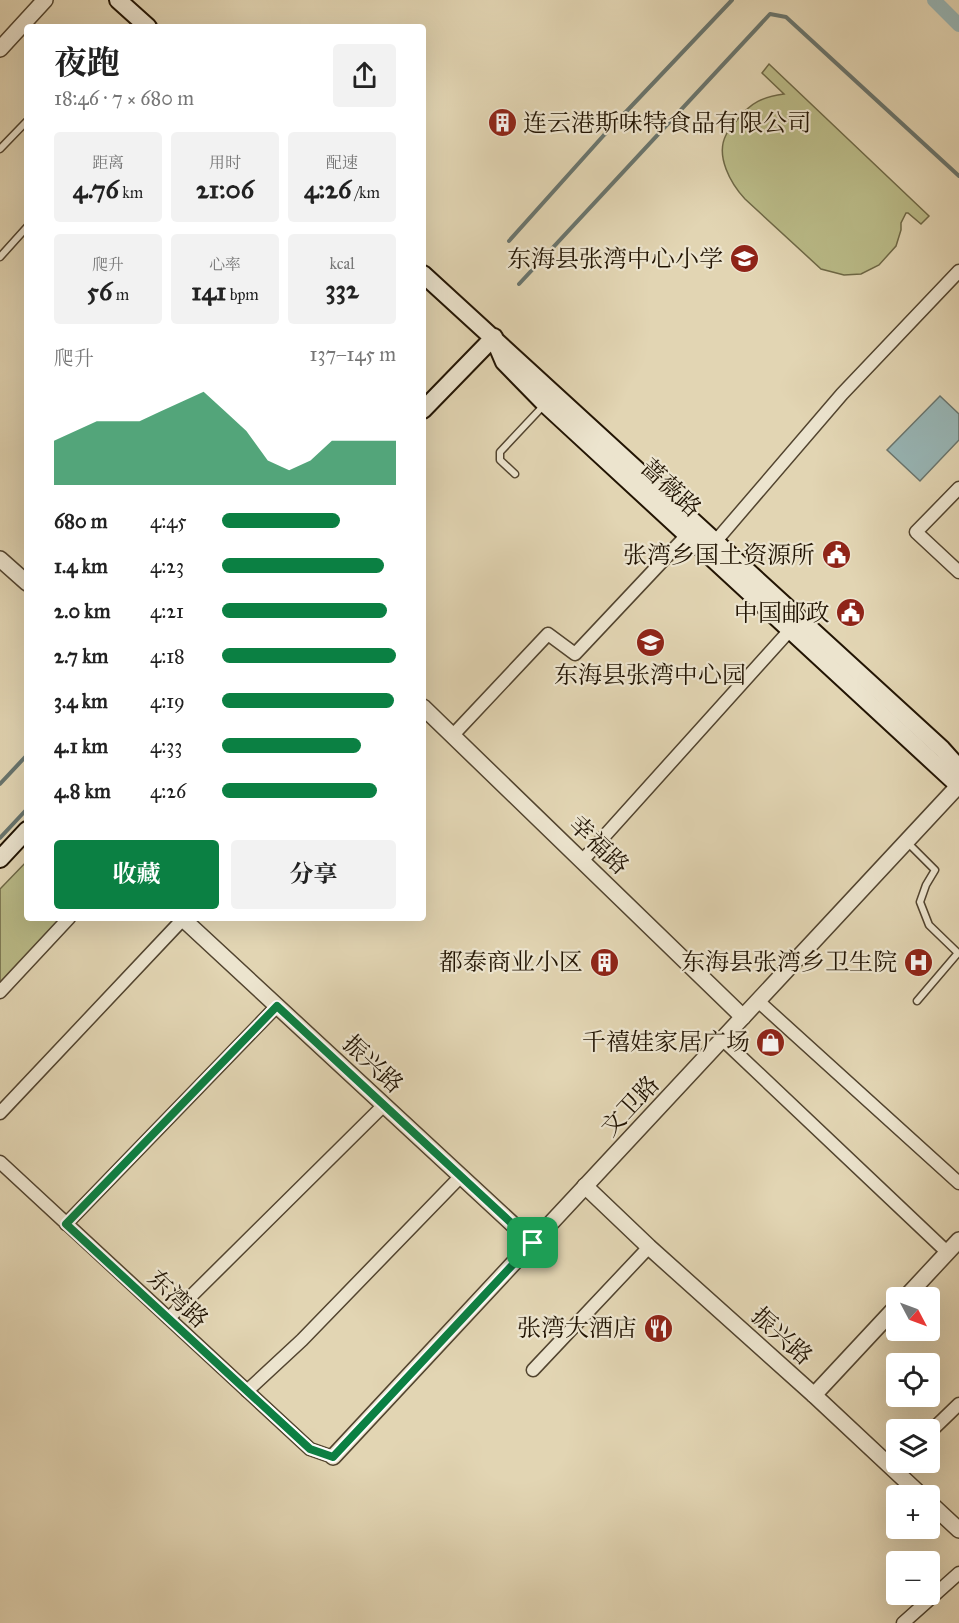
<!DOCTYPE html>
<html lang="zh">
<head>
<meta charset="utf-8">
<style>
  body { margin:0; font-family:"IM FELL Great Primer","Noto Serif SC",serif; background:#f2f2f2; color:#222; height:100vh; display:flex; flex-direction:column; font-size:22px; white-space:nowrap }
  * { box-sizing:border-box; margin:0 }
  p { font-size:20px; color:#767676 }
  .icon { flex:none; width:33px; height:33px; fill:none; stroke:currentColor; stroke-width:2; stroke-linecap:round; stroke-linejoin:round }
  .map { position:relative; flex:1; overflow:hidden }
  .panel { position:absolute; left:24px; top:24px; width:402px; height:897px; display:flex; flex-direction:column; background:#fff; border-radius:6px; box-shadow:0 6px 24px #0002 }
  .panel>* { flex:none }
  .needle { width:39px; rotate:131deg }
  .tools { position:absolute; left:886px; top:1287px; display:grid; gap:12px }
  .tools a { display:grid; place-items:center; width:54px; height:54px; border-radius:6px; background:#fff; box-shadow:0 6px 24px #0002; font-size:30px }
  .pin { position:absolute; display:grid; place-items:center; width:51px; height:51px; color:#fff; margin:-26px; border-radius:12px; box-shadow:0 3px 9px #0006 }
  .round { display:grid; place-items:center; flex:none; width:63px; height:63px; border-radius:6px; background:#f2f2f2 }
  .summary { display:flex; align-items:center; justify-content:space-between; height:102px; padding:0 30px }
  h1 { font-size:33px; font-weight:700; line-height:45px }
  .metrics { display:grid; grid-template-columns:repeat(3,1fr); gap:9px; height:102px; padding:6px 30px }
  .metrics div { display:grid; align-content:center; border-radius:6px; background:#f2f2f2; text-align:center }
  .metrics b { font-size:26px; font-weight:700 }
  .metrics small { font-size:16px; font-weight:400 }
  .metrics p { font-size:16px }
  .chart { height:168px; padding:12px 30px }
  .chart p { display:flex; justify-content:space-between }
  .chart svg { width:100%; height:108px; margin-top:6px; fill:#0b8043; opacity:.7 }
  .action { display:flex; gap:12px; margin-top:auto; padding:12px 30px }
  .action a { flex:1; height:69px; border-radius:6px; background:#0b8043; color:#fff; font-size:24px; font-weight:700; line-height:69px; text-align:center }
  .action a+a { background:#f2f2f2; color:#222 }
  ul { padding:0 30px; list-style:none; font-size:20px }
  li { display:grid; grid-template-columns:96px 72px 1fr; align-items:center; height:45px }
  li i { height:15px; border-radius:8px; background:#0b8043 }
  .map>svg:first-child { display:block }
</style>
</head>
<body>
<div class="map">
<svg width="959" height="1623" viewBox="0 0 959 1623">
  <rect width="100%" height="100%" fill="#e2d5b3"/>
  <filter id="stains"><feTurbulence type="fractalNoise" baseFrequency=".00333" numOctaves="4"/><feColorMatrix values="0 0 0 0 .2 0 0 0 0 .09 0 0 0 0 .02 0 0 0 .5 -.17"/></filter>
  <radialGradient id="worn" r=".72"><stop offset=".6" stop-color="#630" stop-opacity="0"/><stop offset="1" stop-color="#630" stop-opacity=".3"/></radialGradient>
  <g fill="#babb88" stroke="#6e6846" stroke-width="1.5">
    <path d="M769 64 929 216 921 224 908 213H906L901 223V230L896 246 879 265 861 274 844 275 821 269 745 199C731 184 715 156 726 135 728 130 733 125 737 120 751 102 763 97 784 94L762 73Z"/>
    <path d="M27 861V918H63L0 984V889Z"/>
  </g>
  <path fill="#98b6b6" stroke="#69756e" stroke-width="1.5" d="M940 396 959 414V440L920 481 887 450Z"/>
  <g fill="none" stroke-linecap="round" stroke-linejoin="round">
    <g stroke="#69756e" stroke-width="4">
      <path d="M509 241 604 135 732 0"/>
      <path d="M519 284 770 14 786 17 959 176"/>
      <path d="M0 784 27 755"/>
      <path d="M0 838 27 809"/>
    </g>
    <path stroke="#98b6b6" stroke-width="14" d="M934 0 959 25"/>
    <defs>
      <g id="service">
        <path d="M0 149 27 121"/>
        <path d="M0 257 27 227"/>
        <path d="M515 474 500 460V452L545 404"/>
        <path d="M907 842 935 870 926 885 920 902 929 925 958 953 917 1001"/>
      </g>
      <g id="minor">
        <path d="M959 488 916 532 959 572"/>
        <path d="M715 542 842 394 959 271"/>
        <path d="M453 735 548 634 575 654 687 535"/>
        <path d="M582 861 790 630"/>
        <path d="M0 992 69 918"/>
        <path d="M758 1001 959 1183"/>
        <path d="M722 1039 947 1252"/>
        <path d="M0 1113 183 919"/>
        <path d="M0 1162 310 1449 333 1457"/>
        <path d="M66 1224 277 1006"/>
        <path d="M169 1318 384 1105"/>
        <path d="M533 1370 649 1247"/>
        <path d="M247 1391 302 1340 461 1176"/>
        <path d="M930 1432 959 1404"/>
        <path d="M903 1623 959 1573"/>
      </g>
      <g id="tertiary">
        <path d="M0 49 45 0"/>
        <path d="M0 559 27 583"/>
        <path d="M423 707 743 1017"/>
        <path d="M182 918 533 1243"/>
        <path d="M585 1186 649 1247 814 1395 922 1496"/>
        <path d="M905 1298 959 1240"/>
        <path d="M814 1395 897 1306"/>
        <path d="M333 1457 959 785"/>
        <path d="M930 1503 959 1530"/>
      </g>
      <g id="secondary">
        <path d="M118 0 148 27"/>
        <path d="M423 274 942 749 959 768"/>
        <path d="M495 341 504 362 545 404 959 786"/>
        <path d="M423 410 494 337"/>
        <path d="M0 859 27 830"/>
      </g>
    </defs>
    <use href="#service" stroke="#52442f" stroke-width="9"/>
    <use href="#minor" stroke="#52442f" stroke-width="15"/>
    <use href="#tertiary" stroke="#52442f" stroke-width="18"/>
    <use href="#secondary" stroke="#221403" stroke-width="20"/>
    <use href="#service" stroke="#ece4ce" stroke-width="6"/>
    <use href="#minor" stroke="#ece4ce" stroke-width="12"/>
    <use href="#tertiary" stroke="#ece4ce" stroke-width="15"/>
    <use href="#secondary" stroke="#ece4ce" stroke-width="16"/>
  </g>
  <g fill="none" stroke-linecap="round" stroke-linejoin="round">
    <defs>
      <path id="route" d="M277 1006 533 1243 333 1457 310 1449 66 1224Z"/>
    </defs>
    <use href="#route" stroke="#fff" stroke-width="12"/>
    <use href="#route" stroke="#0b8043" stroke-width="8"/>
  </g>
  <defs>
    <symbol id="building-disc" viewBox="-11 -11 22 22"><circle r="9.5" fill="#8f2418" stroke="#ece4ce"/><path d="M-4-6H4V6H1V3H-1V6H-4ZM-2.5-4.3h1.7v1.8h-1.7ZM.8-4.3h1.7v1.8H.8ZM-2.5-1h1.7V.8h-1.7ZM.8-1h1.7V.8H.8Z" fill="#fff"/></symbol>
    <symbol id="school-disc" viewBox="-11 -11 22 22"><circle r="9.5" fill="#8f2418" stroke="#ece4ce"/><path d="M0-5L7-2L0 1L-7-2ZM-4 1L0 2.5L4 1V4Q0 6-4 4Z" fill="#fff"/></symbol>
    <symbol id="civic-disc" viewBox="-11 -11 22 22"><circle r="9.5" fill="#8f2418" stroke="#ece4ce"/><path d="M-.6-6.5H3V-4.5H.6V-3L4-1V1h2V6H-6V1h2V-1L-.6-3ZM-1.2 2.5V6h2.4V2.5Z" fill="#fff"/></symbol>
    <symbol id="hospital-disc" viewBox="-11 -11 22 22"><circle r="9.5" fill="#8f2418" stroke="#ece4ce"/><path d="M-5-5h3v3.5h4V-5h3V5h-3V1.5h-4V5h-3Z" fill="#fff"/></symbol>
    <symbol id="shop-disc" viewBox="-11 -11 22 22"><circle r="9.5" fill="#8f2418" stroke="#ece4ce"/><path d="M-5-2.5h2.3a2.7 3.5 0 0 1 5.4 0H5L5.5 6h-11ZM-1.5-2.5h3a1.5 2.3 0 0 0-3 0Z" fill="#fff"/></symbol>
    <symbol id="restaurant-disc" viewBox="-11 -11 22 22"><circle r="9.5" fill="#8f2418" stroke="#ece4ce"/><path d="M-5-6h1v4h1v-4h1v4h1v-4h1v5L-1.5 .5V6h-2V.5L-5-1ZM5-6V6H3V1.5H1.5Q1.5-4 5-6Z" fill="#fff"/></symbol>
  </defs>
  <g fill-rule="evenodd">
    <use href="#building-disc" x="486" y="106" width="33" height="33"/>
    <use href="#school-disc" x="728" y="242" width="33" height="33"/>
    <use href="#civic-disc" x="820" y="538" width="33" height="33"/>
    <use href="#civic-disc" x="834" y="596" width="33" height="33"/>
    <use href="#school-disc" x="634" y="626" width="33" height="33"/>
    <use href="#building-disc" x="588" y="946" width="33" height="33"/>
    <use href="#hospital-disc" x="902" y="946" width="33" height="33"/>
    <use href="#shop-disc" x="754" y="1026" width="33" height="33"/>
    <use href="#restaurant-disc" x="642" y="1312" width="33" height="33"/>
  </g>
  <g text-anchor="middle" stroke-width="4.5" stroke-linejoin="round" paint-order="stroke">
    <g font-size="24" fill="#221403" stroke="#ece4ce" text-anchor="end">
      <text x="523" y="131" text-anchor="start">连云港斯味特食品有限公司</text>
      <text x="723" y="267">东海县张湾中心小学</text>
      <text x="815" y="563">张湾乡国土资源所</text>
      <text x="830" y="621">中国邮政</text>
      <text x="650" y="683" text-anchor="middle">东海县张湾中心园</text>
      <text x="583" y="970">都泰商业小区</text>
      <text x="897" y="970">东海县张湾乡卫生院</text>
      <text x="750" y="1050">千禧娃家居广场</text>
      <text x="637" y="1336">张湾大酒店</text>
    </g>
    <g font-size="24" fill="#221403" stroke="#ece4ce">
      <text transform="translate(671 488) rotate(43)" y="8">蔷薇路</text>
      <text transform="translate(599 845) rotate(44)" y="8">幸福路</text>
      <text transform="translate(373 1064) rotate(43)" y="8">振兴路</text>
      <text transform="translate(630 1106) rotate(-47)" y="8">文卫路</text>
      <text transform="translate(178 1299) rotate(43)" y="8">东湾路</text>
      <text transform="translate(782 1336) rotate(42)" y="8">振兴路</text>
    </g>
  </g>
  <rect width="100%" height="100%" filter="url(#stains)"/>
  <rect width="100%" height="100%" fill="url(#worn)"/>
</svg>
<div class="tools">
<a><svg class="needle" viewBox="-14 -14 28 28"><path d="M0-13l5 13h-10z" fill="#e53935"/><path d="M0 13l5-13h-10z" fill="#767676"/></svg></a>
<a><svg class="icon" aria-label="locate" viewBox="0 0 24 24"><circle cx="12" cy="12" r="6"/><path d="M12 2v4M12 18v4M2 12h4M18 12h4"/></svg></a>
<a><svg class="icon" aria-label="layers" viewBox="0 0 24 24"><path d="M12 4l9 5-9 5-9-5zM3 14l9 5 9-5"/></svg></a>
<a>+</a>
<a>−</a>
</div>
<div class="pin" style="left:533px;top:1243px;background:#1e9e55"><svg class="icon" aria-label="arrive" viewBox="0 0 24 24"><path d="M6 21V4h12l-3 4 3 4H6"/></svg></div>
<section class="panel">
<div class="summary"><div><h1>夜跑</h1><p>18:46 · 7 × 680 m</p></div><a class="round"><svg class="icon" aria-label="share" viewBox="0 0 24 24"><path d="M12 15V3M7 8l5-5 5 5M5 13v7h14v-7"/></svg></a></div>
<div class="metrics">
<div><p>距离</p><b>4.76<small> km</small></b></div>
<div><p>用时</p><b>21:06</b></div>
<div><p>配速</p><b>4:26<small> /km</small></b></div>
</div>
<div class="metrics">
<div><p>爬升</p><b>56<small> m</small></b></div>
<div><p>心率</p><b>141<small> bpm</small></b></div>
<div><p>kcal</p><b>332</b></div>
</div>
<div class="chart"><p><span>爬升</span>137–145 m</p>
<svg viewBox="0 0 160 44" preserveAspectRatio="none"><path d="M0 44V26L10 22L20 18L30 18L40 18L50 14L60 10L70 6L80 14L90 22L100 34L110 38L120 34L130 26L140 26L150 26L160 26V44z"/></svg>
</div>
<ul>
<li><b>680 m</b>4:45<i style="width:68%"></i></li>
<li><b>1.4 km</b>4:23<i style="width:93%"></i></li>
<li><b>2.0 km</b>4:21<i style="width:95%"></i></li>
<li><b>2.7 km</b>4:18<i style="width:100%"></i></li>
<li><b>3.4 km</b>4:19<i style="width:99%"></i></li>
<li><b>4.1 km</b>4:33<i style="width:80%"></i></li>
<li><b>4.8 km</b>4:26<i style="width:89%"></i></li>
</ul>
<div class="action"><a>收藏</a><a>分享</a></div>
</section>
</div>
</body>
</html>
